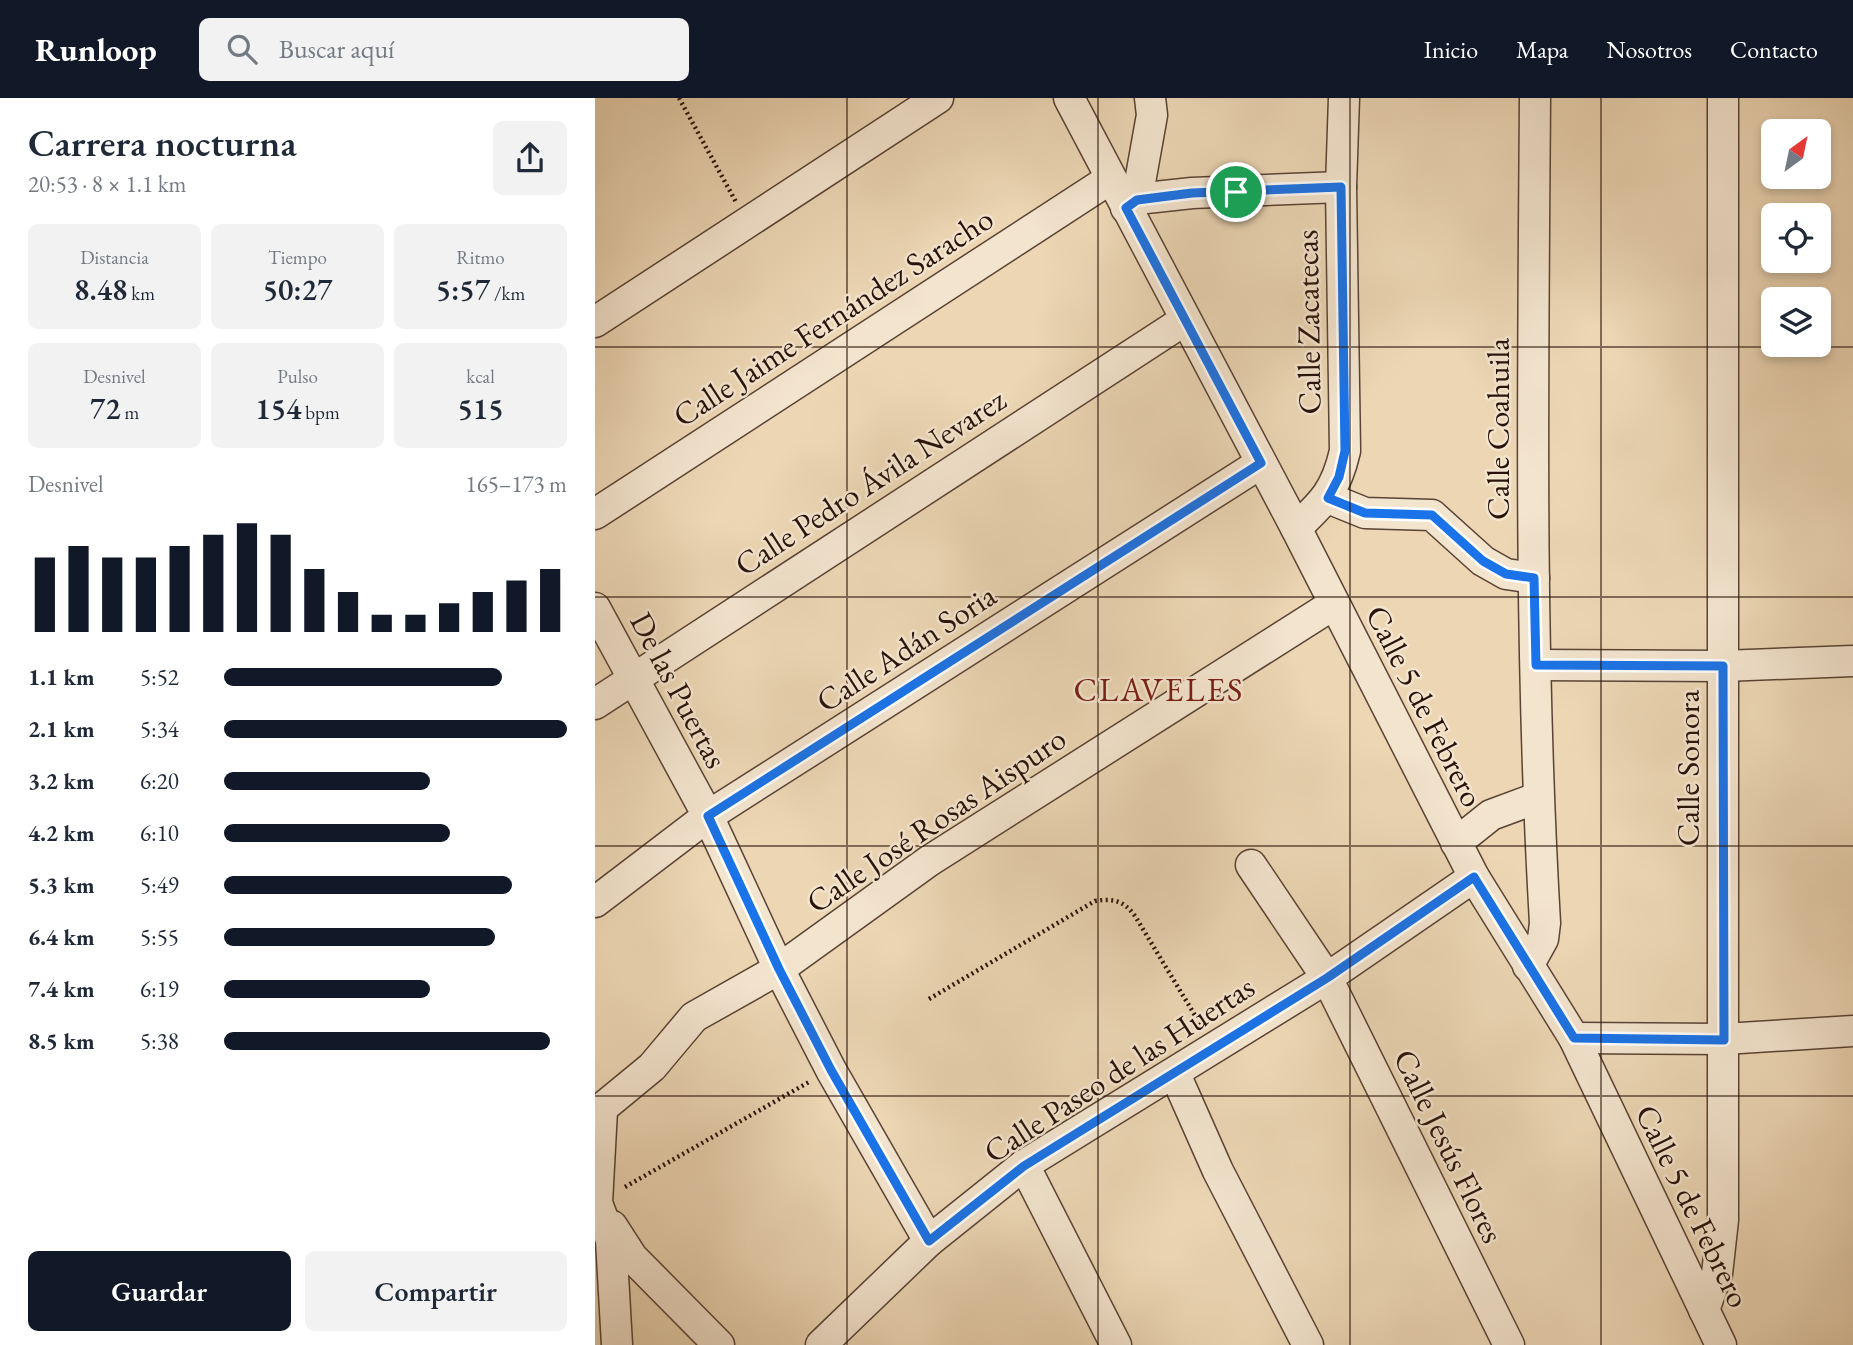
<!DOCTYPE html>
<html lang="es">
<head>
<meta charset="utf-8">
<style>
  body { margin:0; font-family:"EB Garamond",serif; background:#f2f2f3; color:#1f2937; height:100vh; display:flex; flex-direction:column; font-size:26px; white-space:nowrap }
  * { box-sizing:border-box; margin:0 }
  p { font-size:23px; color:#747a83 }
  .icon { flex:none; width:38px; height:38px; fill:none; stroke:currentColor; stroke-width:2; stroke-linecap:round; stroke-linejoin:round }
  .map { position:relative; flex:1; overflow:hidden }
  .sheet { display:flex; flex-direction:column; background:#fff; width:595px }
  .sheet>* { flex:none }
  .needle { width:46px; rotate:33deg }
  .controls { position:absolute; left:1166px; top:21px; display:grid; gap:14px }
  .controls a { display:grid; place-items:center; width:70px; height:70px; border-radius:10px; background:#fff; box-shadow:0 4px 10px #0003; font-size:35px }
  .pin { position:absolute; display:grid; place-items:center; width:60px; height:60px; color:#fff; margin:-30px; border:4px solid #fff; border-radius:50%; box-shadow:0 2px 7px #0007 }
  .round { display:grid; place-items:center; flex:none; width:74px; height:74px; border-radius:10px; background:#f2f2f3 }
  .overview { display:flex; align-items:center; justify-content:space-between; height:119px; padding:0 28px }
  h1 { font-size:38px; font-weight:600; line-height:52px }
  .metrics { display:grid; grid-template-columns:repeat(3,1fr); gap:10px; height:119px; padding:7px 28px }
  .metrics div { display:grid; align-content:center; border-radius:10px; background:#f2f2f3; text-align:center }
  .metrics b { font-size:30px; font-weight:600 }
  .metrics small { font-size:19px; font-weight:400 }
  .metrics p { font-size:19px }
  .chart { height:196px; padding:14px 28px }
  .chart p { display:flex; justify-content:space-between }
  .chart svg { width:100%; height:126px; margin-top:7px; stroke:#111827; stroke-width:6 }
  .button { display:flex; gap:14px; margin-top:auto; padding:14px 28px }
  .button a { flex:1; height:80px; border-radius:10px; background:#111827; color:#fff; font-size:28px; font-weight:600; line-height:80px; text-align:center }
  .button a+a { background:#f2f2f3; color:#1f2937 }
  ul { padding:0 28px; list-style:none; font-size:23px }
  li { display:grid; grid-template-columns:112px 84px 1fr; align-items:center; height:52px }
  li i { height:18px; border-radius:9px; background:#111827 }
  header { display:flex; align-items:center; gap:42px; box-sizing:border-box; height:98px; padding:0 35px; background:#111827; color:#fff }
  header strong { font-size:33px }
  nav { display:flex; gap:38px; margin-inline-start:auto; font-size:24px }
  .search { width:490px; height:63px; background:#f2f2f3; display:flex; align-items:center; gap:18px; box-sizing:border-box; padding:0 24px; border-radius:10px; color:#747a83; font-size:26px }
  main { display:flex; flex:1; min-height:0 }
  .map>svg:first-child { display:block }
</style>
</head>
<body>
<header>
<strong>Runloop</strong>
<div class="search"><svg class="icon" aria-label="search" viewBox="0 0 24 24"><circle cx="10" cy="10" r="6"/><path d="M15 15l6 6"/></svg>Buscar aquí</div>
<nav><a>Inicio</a><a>Mapa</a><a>Nosotros</a><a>Contacto</a></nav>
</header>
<main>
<section class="sheet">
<div class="overview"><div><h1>Carrera nocturna</h1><p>20:53 · 8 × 1.1 km</p></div><a class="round"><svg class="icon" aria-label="share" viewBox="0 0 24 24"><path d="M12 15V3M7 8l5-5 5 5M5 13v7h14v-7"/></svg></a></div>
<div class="metrics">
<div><p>Distancia</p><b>8.48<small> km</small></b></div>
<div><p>Tiempo</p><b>50:27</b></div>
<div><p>Ritmo</p><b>5:57<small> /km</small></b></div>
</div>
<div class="metrics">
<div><p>Desnivel</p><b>72<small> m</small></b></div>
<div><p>Pulso</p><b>154<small> bpm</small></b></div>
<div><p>kcal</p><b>515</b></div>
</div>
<div class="chart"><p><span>Desnivel</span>165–173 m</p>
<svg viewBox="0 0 160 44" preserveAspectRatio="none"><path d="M5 44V18M15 44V14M25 44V18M35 44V18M45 44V14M55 44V10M65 44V6M75 44V10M85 44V22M95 44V30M105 44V38M115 44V38M125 44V34M135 44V30M145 44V26M155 44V22"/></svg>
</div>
<ul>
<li><b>1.1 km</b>5:52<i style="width:81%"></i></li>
<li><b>2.1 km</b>5:34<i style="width:100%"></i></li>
<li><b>3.2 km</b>6:20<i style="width:60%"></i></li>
<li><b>4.2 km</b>6:10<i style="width:66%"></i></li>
<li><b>5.3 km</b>5:49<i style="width:84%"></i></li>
<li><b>6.4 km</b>5:55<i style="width:79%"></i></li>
<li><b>7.4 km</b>6:19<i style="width:60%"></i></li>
<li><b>8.5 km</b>5:38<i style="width:95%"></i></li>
</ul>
<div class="button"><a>Guardar</a><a>Compartir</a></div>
</section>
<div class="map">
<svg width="1258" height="1247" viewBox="0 0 1258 1247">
  <rect width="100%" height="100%" fill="#ecd6b4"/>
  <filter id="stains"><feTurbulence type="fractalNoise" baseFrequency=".00286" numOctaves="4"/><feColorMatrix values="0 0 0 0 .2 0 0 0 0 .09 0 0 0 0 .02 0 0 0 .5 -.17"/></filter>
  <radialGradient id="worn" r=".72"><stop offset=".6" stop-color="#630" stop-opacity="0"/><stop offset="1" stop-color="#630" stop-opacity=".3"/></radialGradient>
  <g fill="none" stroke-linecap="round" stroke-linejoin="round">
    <defs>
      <g id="minor">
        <path d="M474 0 701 430 879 779 979 940 1126 1247"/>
        <path d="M542 101 597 95 746 89"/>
        <path d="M531 110 542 101 557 17 555 0"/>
        <path d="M0 224 343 0"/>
        <path d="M733 400 770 415 837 417 888 463 911 476 939 480"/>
        <path d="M0 416 515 81"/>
        <path d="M701 430C729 404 741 392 750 353L746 89 749 0"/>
        <path d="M0 510 113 718 184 871 236 972 334 1143"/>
        <path d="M941 567 1128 568 1258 563"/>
        <path d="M0 606 590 222"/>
        <path d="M861 745 896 717 942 700"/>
        <path d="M656 767 732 880 914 1247"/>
        <path d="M0 804 113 718 666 365"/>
        <path d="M933 868 948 841 950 825C934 550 938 275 940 0"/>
        <path d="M979 940 1129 941 1258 933"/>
        <path d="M580 976 623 1073 713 1247"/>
        <path d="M7 1012 2 1105 16 1142 22 1247"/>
        <path d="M0 1016 57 969 99 919 184 871 334 763 739 506"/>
        <path d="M429 1067 521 1247"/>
        <path d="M17 1128 37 1159 124 1247"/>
        <path d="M1109 1212 1122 1176 1128 1122V0"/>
        <path d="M226 1247 334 1143 429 1067 732 880 879 779"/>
      </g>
    </defs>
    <use href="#minor" stroke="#594334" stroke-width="33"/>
    <g stroke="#281209" stroke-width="4.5" stroke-dasharray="2 3.5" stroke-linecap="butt">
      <path d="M84 0 141 104"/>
      <path d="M334 901 500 803C519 800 529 803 540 818L607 929"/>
      <path d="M30 1089 214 984"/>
    </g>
    <use href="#minor" stroke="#f3e4ce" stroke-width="30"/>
  </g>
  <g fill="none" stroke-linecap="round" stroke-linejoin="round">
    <defs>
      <path id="route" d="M746 89 750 353 744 379 733 400 770 415 837 417 888 463 911 476 939 480 941 567 1128 568 1129 942 979 940 879 779 732 880 429 1068 334 1143 236 972 184 871 113 718 666 365 531 110 542 102 597 95Z"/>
    </defs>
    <use href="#route" stroke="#fff" stroke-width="14"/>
    <use href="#route" stroke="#1a73e8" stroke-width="9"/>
  </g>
  <path fill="none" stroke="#281209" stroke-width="2" stroke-opacity="0.55" d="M252 0V1247M503 0V1247M755 0V1247M1006 0V1247M0 249H1258M0 499H1258M0 748H1258M0 998H1258"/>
  <g text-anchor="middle" stroke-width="5" stroke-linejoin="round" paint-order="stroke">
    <g font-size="32" fill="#281209" stroke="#f3e4ce">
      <text transform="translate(238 219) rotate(-33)" y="11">Calle Jaime Fernández Saracho</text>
      <text transform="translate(713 224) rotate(-91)" y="11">Calle Zacatecas</text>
      <text transform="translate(903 331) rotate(-90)" y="11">Calle Coahuila</text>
      <text transform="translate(275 384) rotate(-33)" y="11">Calle Pedro Ávila Nevarez</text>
      <text transform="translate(311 550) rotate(-33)" y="11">Calle Adán Soria</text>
      <text transform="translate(84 592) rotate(62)" y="11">De las Puertas</text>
      <text transform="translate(830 608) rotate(63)" y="11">Calle 5 de Febrero</text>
      <text transform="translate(1093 670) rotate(-90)" y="11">Calle Sonora</text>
      <text transform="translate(341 722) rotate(-34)" y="11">Calle José Rosas Aispuro</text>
      <text transform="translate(524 971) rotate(-33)" y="11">Calle Paseo de las Huertas</text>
      <text transform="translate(854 1048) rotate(64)" y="11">Calle Jesús Flores</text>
      <text transform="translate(1098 1108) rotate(64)" y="11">Calle 5 de Febrero</text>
    </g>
    <g font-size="33" letter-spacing="2" fill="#7a1f14" stroke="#f3e4ce">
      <text x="564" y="603">CLAVELES</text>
    </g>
  </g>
  <rect width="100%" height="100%" filter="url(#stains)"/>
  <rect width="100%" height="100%" fill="url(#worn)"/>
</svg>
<div class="controls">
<a><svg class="needle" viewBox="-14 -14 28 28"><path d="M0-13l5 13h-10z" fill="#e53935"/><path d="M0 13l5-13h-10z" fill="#747a83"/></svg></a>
<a><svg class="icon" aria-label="locate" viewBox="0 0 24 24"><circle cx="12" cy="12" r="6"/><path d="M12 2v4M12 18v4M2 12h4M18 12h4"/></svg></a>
<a><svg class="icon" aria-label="layers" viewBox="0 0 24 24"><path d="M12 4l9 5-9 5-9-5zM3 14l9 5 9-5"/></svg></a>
</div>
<div class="pin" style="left:641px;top:94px;background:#1e9e55"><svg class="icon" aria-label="arrive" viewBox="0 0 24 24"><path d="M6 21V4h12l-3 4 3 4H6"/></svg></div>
</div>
</main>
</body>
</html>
